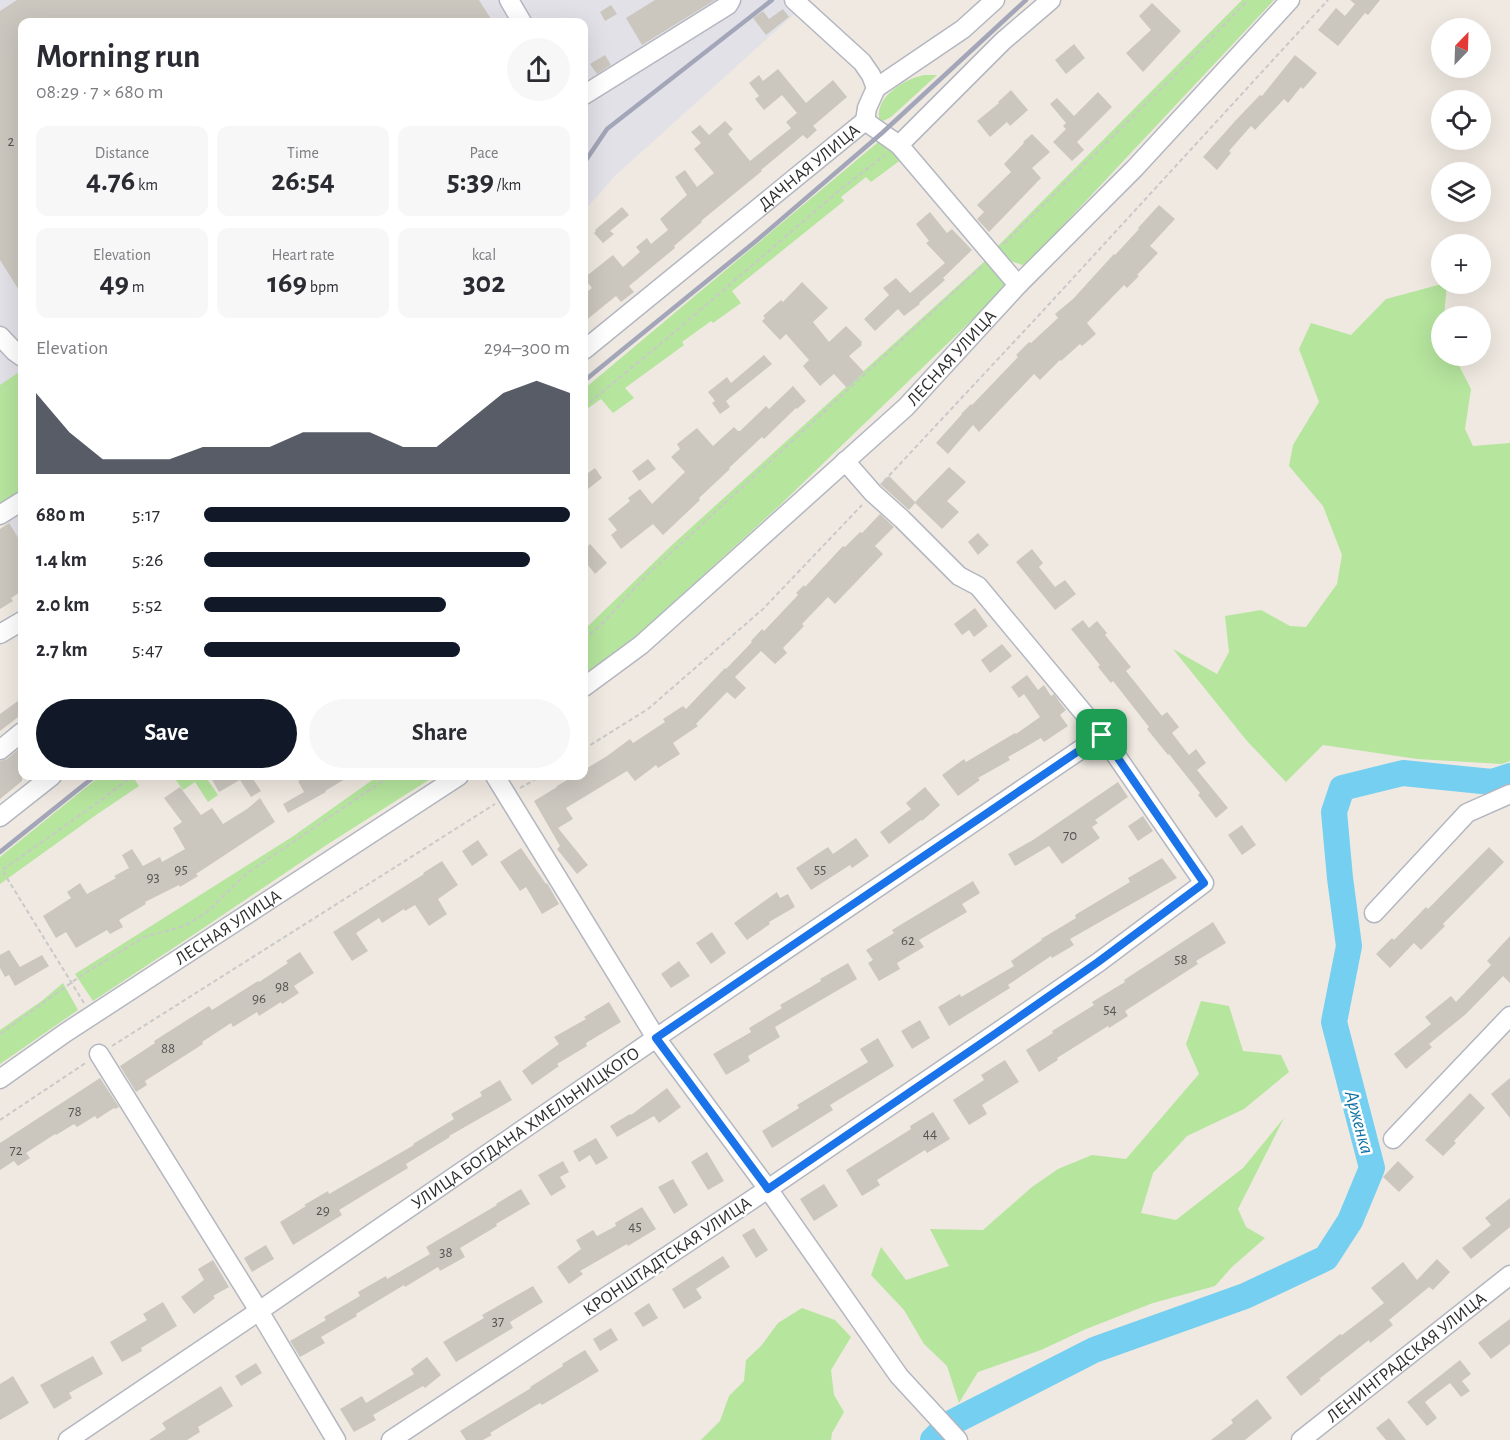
<!DOCTYPE html>
<html lang="en">
<head>
<meta charset="utf-8">
<style>
  body { margin:0; font-family:"Alegreya Sans",sans-serif; background:#f7f7f7; color:#2b2b33; height:100vh; display:flex; flex-direction:column; font-size:22px; white-space:nowrap }
  * { box-sizing:border-box; margin:0 }
  p { font-size:20px; color:#7c7c81 }
  .icon { flex:none; width:33px; height:33px; fill:none; stroke:currentColor; stroke-width:2; stroke-linecap:round; stroke-linejoin:round }
  .map { position:relative; flex:1; overflow:hidden }
  .drawer { position:absolute; left:18px; top:18px; width:570px; height:762px; display:flex; flex-direction:column; background:#fff; border-radius:12px; box-shadow:0 6px 24px #0002 }
  .drawer>* { flex:none }
  .needle { width:39px; rotate:23deg }
  .controls { position:absolute; left:1431px; top:18px; display:grid; gap:12px }
  .controls a { display:grid; place-items:center; width:60px; height:60px; border-radius:50%; background:#fff; box-shadow:0 6px 24px #0002; font-size:30px }
  .pin { position:absolute; display:grid; place-items:center; width:51px; height:51px; color:#fff; margin:-26px; border-radius:12px; box-shadow:0 3px 9px #0006 }
  .round { display:grid; place-items:center; flex:none; width:63px; height:63px; border-radius:32px; background:#f7f7f7 }
  .head { display:flex; align-items:center; justify-content:space-between; height:102px; padding:0 18px }
  h1 { font-size:33px; font-weight:600; line-height:45px }
  .figures { display:grid; grid-template-columns:repeat(3,1fr); gap:9px; height:102px; padding:6px 18px }
  .figures div { display:grid; align-content:center; border-radius:12px; background:#f7f7f7; text-align:center }
  .figures b { font-size:30px; font-weight:600 }
  .figures small { font-size:16px; font-weight:400 }
  .figures p { font-size:16px }
  .chart { height:168px; padding:12px 18px }
  .chart p { display:flex; justify-content:space-between }
  .chart svg { width:100%; height:108px; margin-top:6px; fill:#111827; opacity:.7 }
  .primary-button { display:flex; gap:12px; margin-top:auto; padding:12px 18px }
  .primary-button a { flex:1; height:69px; border-radius:36px; background:#111827; color:#fff; font-size:24px; font-weight:600; line-height:69px; text-align:center }
  .primary-button a+a { background:#f7f7f7; color:#2b2b33 }
  ul { padding:0 18px; list-style:none; font-size:20px }
  li { display:grid; grid-template-columns:96px 72px 1fr; align-items:center; height:45px }
  li i { height:15px; border-radius:8px; background:#111827 }
  .map>svg:first-child { display:block }
</style>
</head>
<body>
<div class="map">
<svg width="1510" height="1440" viewBox="0 0 1510 1440">
  <rect width="100%" height="100%" fill="#efe9e1"/>
  <path fill="#e3e1e8" d="M0 0H810L616 175 584 211V22H22V544L0 510Z"/>
  <g fill="#b6e59e">
    <path d="M1242 0H1274L1025 266 1008 260 996 248Z"/>
    <path d="M924 75H937L891 117 883 121 879 118C876 96 905 79 924 75Z"/>
    <path d="M883 138 903 156 1007 278V283L1003 290 779 506 641 632 584 676V630L672 545 985 261 902 159 871 182 866 177 841 197 844 201 732 291 741 303 713 323 711 321 682 342 684 345 625 388 634 398 613 413 601 399 584 411V389Z"/>
    <path d="M1442 284H1447L1444 316H1442V356H1454L1471 389 1465 429 1473 446 1510 443V761L1502 764 1417 759 1323 745 1286 782 1247 741 1173 649 1217 674 1229 652 1225 616 1261 610 1290 626 1306 627 1337 584 1342 555 1323 506 1289 466 1293 445 1319 402 1299 349 1311 323 1351 335 1386 299Z"/>
    <path d="M22 370V490L0 505V385Z"/>
    <path d="M100 776H141L135 780 139 786 96 815 0 884V857Z"/>
    <path d="M173 776H205L218 795 208 802 195 782 183 790Z"/>
    <path d="M378 776H435L328 844 202 929 93 1001 75 974 292 837Z"/>
    <path d="M63 983 78 1010 0 1064V1030L43 1000Z"/>
    <path d="M1201 1001 1229 1006 1243 1051 1281 1055 1289 1072 1244 1109 1187 1136 1153 1173 1141 1213 1176 1220 1243 1168 1284 1118 1238 1209 1246 1227 1265 1238 1232 1267 1215 1286 1153 1303 1086 1329 1041 1350 978 1372 959 1403 947 1366 924 1344 904 1310 871 1275 881 1247 906 1280 949 1266 930 1229 983 1230 1032 1187 1058 1169 1092 1155 1126 1159 1199 1074 1186 1044Z"/>
    <path d="M802 1308 835 1320 851 1337 831 1370 834 1395 844 1412 832 1433 831 1440H701L720 1421 729 1396 744 1381 746 1360 761 1346 778 1323Z"/>
  </g>
  <g fill="none" stroke-linecap="round" stroke-linejoin="round">
    <path stroke="#75cff0" stroke-width="26" d="M933 1440 949 1424 1094 1350 1245 1296 1326 1258 1350 1221 1372 1168 1334 1022 1349 946 1340 878 1334 812 1342 788 1403 773 1492 782 1510 776"/>
  </g>
  <g fill="#cbc7bf">
    <path d="M17 0H479L493 22H22V295L0 260V11Z"/>
    <path d="M655 0H715L642 45 626 18Z"/>
    <path d="M1350 0H1380L1368 15 1365 13 1338 46 1318 30 1336 8 1345 16 1355 4Z"/>
    <path d="M1152 3 1181 31 1143 72 1126 53 1151 30 1139 16Z"/>
    <path d="M611 5 617 14 605 21 600 12Z"/>
    <path d="M783 9 789 17 766 35 753 18 763 11 769 19Z"/>
    <path d="M1074 44 1085 58 1066 74 1055 60Z"/>
    <path d="M605 55 611 65 597 74 590 64Z"/>
    <path d="M1295 55 1317 73 1303 89 1301 87 1288 103 1284 99 1255 130 1251 126 1229 151 1231 153 1217 170 1203 157 1236 120 1260 95 1262 96Z"/>
    <path d="M778 69 806 103 833 80 847 97 813 126 817 130 807 139 803 135 761 170 762 171 701 221 702 222 674 246 675 248 629 286 634 292 621 302 616 296 584 322V294L592 288 584 278 613 255 623 267 640 252 636 247 647 238 651 244 668 230 660 219 687 195 675 177 685 170 697 187 714 173 694 149 701 143 691 132 700 125 709 135 725 121 733 129 728 134 750 161 791 128 786 122 797 113 782 95 764 110 755 99 759 96 749 83 759 75 763 81Z"/>
    <path d="M1011 90 1028 110 1010 126 1007 122 990 137 977 121 999 103 998 102Z"/>
    <path d="M1098 92 1112 107 1077 142 1084 150 1072 161 1053 142 1066 129 1063 126 1066 123 1050 104 1057 98 1074 116Z"/>
    <path d="M1032 134 1050 152 1032 168 1041 178 989 232 977 219 984 212 977 205 1011 172 1004 164 1024 143 1023 142Z"/>
    <path d="M1159 205 1175 219 1150 246 1158 253 1137 275 1139 276 1127 288 1124 285 1087 323 1096 334 1082 346 1080 344 1061 361 1060 360 1040 380 1034 374 979 432 973 425 948 454 936 443 962 414H961L971 404 972 405 1018 357 1016 355 1029 342 1031 343 1058 318 1055 314 1073 299 1114 254 1115 255 1139 229 1138 228Z"/>
    <path d="M622 207 629 215 610 231 614 234 603 243 594 233 596 231 595 230Z"/>
    <path d="M930 212 947 233 952 229 972 250 943 278 945 280 919 303 920 304 904 316 898 309 875 331 864 319 889 295 883 288 896 278 910 293 945 263 926 243 929 241 916 224Z"/>
    <path d="M802 282 828 308 813 322 829 342 846 326 862 342 861 344 862 345 849 356 864 372 847 388 834 374 820 386 803 366 809 360 786 334 780 340 762 321 765 318 763 316 781 300 783 302Z"/>
    <path d="M764 355 772 364 726 401 730 407 720 414 712 403 715 401 708 392 727 377 731 383Z"/>
    <path d="M793 386 806 401 797 409 796 408 764 439 762 437 729 468 730 469 699 498 700 500 663 535 653 524 621 549 611 535 617 530 608 519 630 501 628 498 640 489 652 504 685 472 671 457 680 449 677 444 697 428 713 446 734 427 738 431H740L766 406 769 409Z"/>
    <path d="M648 459 656 469 639 481 632 471Z"/>
    <path d="M949 467 966 482 947 501 959 512 942 529 915 503 909 510 880 484 889 476 915 502Z"/>
    <path d="M595 468 602 478 584 492V476Z"/>
    <path d="M880 514 894 527 875 546 883 554 835 604 828 597 802 624 804 626 783 648 787 653 775 664 761 651 735 677 746 688 735 699 727 692 696 724 698 726 673 743 680 754 658 768 656 765 635 781 627 771 566 808 573 819 558 828 588 865 577 874 557 849 560 846 534 801 557 787V786L574 776H584V770L607 756 630 739 633 743 665 722 663 719 683 706 686 709 725 668 726 669 752 642 751 641 762 629 764 631 798 595 796 593 804 585 805 587 843 546 845 547 860 532 862 533Z"/>
    <path d="M9 523 22 544V591L11 598 13 601 0 609V529Z"/>
    <path d="M978 533 989 545 978 555 968 542Z"/>
    <path d="M590 544 607 563 595 574 584 560V550Z"/>
    <path d="M1032 549 1043 563 1039 567 1055 587 1065 580 1076 594 1055 610 1016 562Z"/>
    <path d="M975 608 988 626 974 637 969 630 962 635 954 624Z"/>
    <path d="M1083 620 1089 628 1097 621 1107 633 1105 635 1131 667 1126 671 1162 716 1167 712 1179 727 1172 733 1189 755 1196 749 1206 763 1197 770 1228 808 1216 818 1198 795 1200 793 1169 754 1168 755 1147 729 1149 727 1113 681 1111 683 1098 667 1100 665 1071 629Z"/>
    <path d="M1002 644 1012 656 990 673 981 660Z"/>
    <path d="M1027 675 1038 690 1044 685 1051 696 1054 694 1061 704 1066 710 1060 715 1068 726 1044 742 1041 738 1008 757 1010 760 978 778 980 780 958 796 942 775 964 759 966 762 1015 733 1016 734 1040 717 1024 694 1019 698 1011 687Z"/>
    <path d="M22 698V714L0 731V714Z"/>
    <path d="M22 746V781L0 799V761L7 759Z"/>
    <path d="M210 776H251L261 791 251 797 240 780 219 792Z"/>
    <path d="M308 776H350L325 791 326 792 288 813 283 804 304 792 298 781Z"/>
    <path d="M1118 782 1128 797 1095 820 1098 823 1092 827 1100 838 1062 864 1049 846 1015 866 1008 854 1033 840Z"/>
    <path d="M180 787 201 815 212 808 223 824 247 809 260 798 275 822 196 874 198 876 180 887 179 885 145 902 146 904 119 920 123 927 110 934 107 930 76 948 66 932 56 938 43 916 71 898 67 892 80 883 87 894 116 878 114 876 129 868 122 855 132 849 143 866 160 857 162 862 185 849 173 828 182 822 164 798Z"/>
    <path d="M925 787 940 805 922 821 921 820 889 844 880 832 911 809 906 803Z"/>
    <path d="M1143 816 1153 831 1138 841 1128 826Z"/>
    <path d="M1242 825 1256 845 1242 855 1228 835Z"/>
    <path d="M856 838 869 856 852 868 850 865 811 890 796 868 828 847 833 854Z"/>
    <path d="M478 840 488 855 472 866 462 851Z"/>
    <path d="M1489 847 1504 862 1443 924 1445 926 1421 950 1414 943 1390 968 1376 954 1392 938 1394 940 1426 907 1428 909Z"/>
    <path d="M521 848 546 884 547 883 559 904 542 914 526 887 520 891 500 862Z"/>
    <path d="M1162 858 1177 878 1070 939 1074 945 1052 958 1051 956 1008 985 1010 988 949 1026 938 1007 960 994 961 997 1014 966 1011 961 1042 940 1041 939 1076 918 1075 915 1130 882 1128 878Z"/>
    <path d="M442 861 458 885 438 899 447 914 429 926 415 905 405 911 404 909 382 923 379 918 356 933 368 951 352 961 333 932 424 874 423 873Z"/>
    <path d="M973 881 980 893 962 904 967 912 919 940 924 947 897 963 900 969 879 981 868 963 873 960 866 950 894 933 892 930Z"/>
    <path d="M777 892 780 898 788 894 795 907 769 922 770 924 747 940 734 923Z"/>
    <path d="M1213 922 1226 943 1196 961 1198 964 1125 1011 1128 1016 1109 1028 1108 1026 1057 1058 1058 1060 1039 1072 1026 1050 1053 1033 1052 1031 1094 1005 1092 1002 1125 982 1124 980Z"/>
    <path d="M712 932 726 953 711 964 696 943Z"/>
    <path d="M1510 936V983L1503 976 1466 1014 1429 1044 1432 1047 1406 1069 1394 1054 1431 1024 1425 1017 1451 996 1456 1002 1491 965 1487 961Z"/>
    <path d="M9 950 20 967 42 955 49 966 15 986 9 975 5 977 0 968V955Z"/>
    <path d="M300 952 314 973 294 986 299 993 282 1004 281 1002 259 1016 257 1012 233 1027 231 1023 202 1042 203 1044 145 1081 147 1085 136 1092 120 1066 155 1043 154 1041 209 1006 212 1010 258 981 259 982 288 963 286 961Z"/>
    <path d="M679 961 690 976 671 988 661 974Z"/>
    <path d="M848 963 857 979 775 1027 780 1037 748 1056 750 1061 726 1075 713 1054 751 1032 749 1028 782 1008 780 1005 821 981 820 979Z"/>
    <path d="M609 1002 621 1022 586 1043 587 1046 557 1064 559 1066 532 1085 522 1071 559 1044 554 1037 586 1019 584 1017Z"/>
    <path d="M920 1020 930 1038 912 1049 901 1031Z"/>
    <path d="M878 1038 894 1066 830 1105 833 1110 772 1148 762 1131 799 1108 797 1105 868 1062 860 1049Z"/>
    <path d="M1005 1060 1019 1082 982 1105 987 1114 969 1125 953 1100 984 1080 981 1075Z"/>
    <path d="M100 1078 119 1107 115 1109 114 1108 97 1119 95 1116 77 1127 74 1124 56 1135 55 1134 26 1153 30 1158 18 1166 14 1161 0 1170V1143Z"/>
    <path d="M1510 1078V1118L1491 1094Z"/>
    <path d="M500 1080 512 1100 449 1136 450 1137 406 1164 408 1168 339 1210 342 1215 293 1245 280 1222 306 1206 304 1205 328 1191 329 1194 414 1145 413 1144 454 1119 451 1114 482 1096 480 1092Z"/>
    <path d="M667 1088 681 1107 659 1123 654 1116 617 1137 610 1126 630 1114 631 1115Z"/>
    <path d="M1470 1093 1485 1108 1454 1141 1456 1143 1443 1156 1425 1140Z"/>
    <path d="M933 1112 950 1139 927 1153 925 1150 877 1180 880 1185 862 1196 846 1170 911 1129 910 1126Z"/>
    <path d="M596 1138 608 1158 596 1165 590 1155 579 1162 573 1151Z"/>
    <path d="M707 1152 724 1181 708 1190 691 1162Z"/>
    <path d="M563 1161 569 1172 560 1177 566 1187 551 1196 538 1175Z"/>
    <path d="M1398 1161 1414 1177 1399 1192 1383 1177Z"/>
    <path d="M673 1179 688 1205 674 1214 658 1187Z"/>
    <path d="M824 1184 838 1206 814 1221 800 1199Z"/>
    <path d="M521 1189 530 1204 496 1224 497 1226 460 1248 465 1257 440 1271 438 1267 405 1287 404 1285 356 1314 357 1316 321 1337 325 1343 300 1357 290 1341 326 1320 324 1317 360 1296 358 1292 386 1276 387 1279 430 1254 426 1247 497 1205 496 1204Z"/>
    <path d="M1510 1198V1227L1471 1259 1462 1248 1491 1225 1485 1218Z"/>
    <path d="M642 1207 656 1229 628 1246 627 1244 580 1271 583 1274 569 1284 557 1267 581 1249 576 1240 593 1230 597 1236 616 1226 615 1223Z"/>
    <path d="M754 1228 768 1250 756 1258 742 1235Z"/>
    <path d="M266 1245 274 1259 252 1272 244 1258Z"/>
    <path d="M723 1256 730 1267 696 1289 702 1298 684 1309 672 1289Z"/>
    <path d="M1437 1259 1450 1272 1433 1290 1429 1287 1389 1320 1393 1325 1370 1343 1369 1340 1319 1379 1321 1380 1301 1396 1286 1377 1340 1334 1342 1335 1384 1303 1371 1288 1403 1262 1417 1280Z"/>
    <path d="M213 1260 229 1287 213 1296 215 1298 194 1314 181 1297 204 1280 198 1269Z"/>
    <path d="M533 1286 543 1302 510 1322 513 1328 456 1362 443 1342 484 1318 482 1315Z"/>
    <path d="M163 1302 177 1326 141 1348 142 1351 122 1362 110 1342 147 1320 143 1314Z"/>
    <path d="M649 1303 658 1318 643 1327 634 1313Z"/>
    <path d="M1510 1319V1344L1491 1359 1478 1343Z"/>
    <path d="M611 1328 618 1340 600 1351 593 1339Z"/>
    <path d="M585 1350 599 1371 542 1405 540 1403 490 1433 492 1435 483 1440H466L460 1431 531 1388 530 1387 563 1366 562 1364Z"/>
    <path d="M93 1356 103 1374 69 1393 72 1398 54 1409 40 1385Z"/>
    <path d="M427 1357 441 1375 425 1388 423 1386 373 1415 376 1420 354 1432 340 1409 362 1396 366 1403 414 1374 411 1369Z"/>
    <path d="M1460 1360 1471 1374 1462 1381 1470 1391 1461 1397 1450 1383 1425 1402 1437 1418 1427 1426 1407 1402Z"/>
    <path d="M256 1363 262 1373 241 1386 235 1376Z"/>
    <path d="M13 1376 29 1403 0 1420V1384Z"/>
    <path d="M221 1386 233 1406 198 1427 200 1432 187 1440H149L166 1429 162 1423Z"/>
    <path d="M1257 1399 1272 1418 1245 1440H1211L1233 1423 1231 1420Z"/>
    <path d="M1389 1418 1406 1440H1386L1376 1428Z"/>
  </g>
  <g fill="none" stroke-linecap="round" stroke-linejoin="round">
    <defs>
      <g id="minor">
        <path d="M509 0 522 22"/>
        <path d="M794 0 862 62 871 75 876 88 867 108 865 121"/>
        <path d="M876 88 963 29 995 0"/>
        <path d="M584 95 728 5 731 0"/>
        <path d="M899 145 1018 285"/>
        <path d="M0 336 15 352 22 357"/>
        <path id="s1" d="M584 350 865 121 899 145 1003 41 1051 0"/>
        <path d="M845 461 873 493 902 519 959 576 978 586 1102 735"/>
        <path d="M0 515 22 501"/>
        <path d="M0 634 22 621"/>
        <path id="s2" d="M584 687 641 645 906 407 1018 285 1135 168 1290 0"/>
        <path d="M0 750 22 732"/>
        <path d="M495 776 656 1038 768 1189 899 1376 958 1440"/>
        <path d="M0 817 52 776"/>
        <path d="M1374 913 1467 813 1510 794"/>
        <path d="M99 1054 259 1311 336 1440"/>
        <path id="s3" d="M0 1079 65 1033 459 776"/>
        <path d="M1393 1139 1510 1016"/>
        <path id="s4" d="M68 1440 259 1311 656 1038 1102 735 1204 883 1099 962 992 1036 768 1189 391 1440"/>
        <path id="s5" d="M1301 1440 1510 1275"/>
      </g>
    </defs>
    <use href="#minor" stroke="#b4b7c1" stroke-width="21"/>
    <g stroke="#c9c9c9" stroke-width="2" stroke-dasharray="4.5 3" stroke-linecap="butt">
      <path d="M1004 244 1185 65 1248 0"/>
      <path d="M584 407 664 341 841 189 885 155"/>
      <path d="M884 481 1040 314 1328 0"/>
      <path d="M584 639 600 626 648 574 981 267"/>
      <path d="M584 749 648 709 763 609 862 505"/>
      <path d="M520 788 541 776"/>
      <path d="M84 1003 2 870 100 801 132 776"/>
      <path d="M0 1034 82 975 144 937 184 926 206 913 246 874 390 776"/>
      <path d="M112 1046 495 804"/>
      <path d="M0 1120 87 1062"/>
    </g>
    <use href="#minor" stroke="#fff" stroke-width="18"/>
    <g stroke="#a3a6b8" stroke-width="4.5">
      <path d="M584 163 607 129 772 0"/>
      <path d="M584 381 756 241 882 133 1026 0"/>
      <path d="M0 852 95 776"/>
    </g>
  </g>
  <g fill="none" stroke-linecap="round" stroke-linejoin="round">
    <defs>
      <path id="route" d="M1102 735 1204 883 1098 962 992 1036 768 1189 656 1038Z"/>
    </defs>
    <use href="#route" stroke="#fff" stroke-width="12"/>
    <use href="#route" stroke="#1a73e8" stroke-width="8"/>
  </g>
  <g text-anchor="middle" stroke-width="5" stroke-linejoin="round" paint-order="stroke">
    <g font-size="15" fill="#555452">
      <text x="11" y="146">2</text>
      <text x="1070" y="840">70</text>
      <text x="181" y="874">95</text>
      <text x="820" y="874">55</text>
      <text x="153" y="882">93</text>
      <text x="908" y="945">62</text>
      <text x="1181" y="964">58</text>
      <text x="282" y="991">98</text>
      <text x="259" y="1003">96</text>
      <text x="1110" y="1014">54</text>
      <text x="168" y="1053">88</text>
      <text x="75" y="1116">78</text>
      <text x="930" y="1138">44</text>
      <text x="16" y="1155">72</text>
      <text x="323" y="1215">29</text>
      <text x="635" y="1231">45</text>
      <text x="446" y="1257">38</text>
      <text x="498" y="1326">37</text>
    </g>
    <g font-size="18" fill="#2e2e2e" stroke="#fff">
      <text dy="6" stroke="none"><textPath href="#s1" startOffset="290">ДАЧНАЯ УЛИЦА</textPath></text>
      <text dy="6" stroke="none"><textPath href="#s2" startOffset="494">ЛЕСНАЯ УЛИЦА</textPath></text>
      <text dy="6" stroke="none"><textPath href="#s3" startOffset="274">ЛЕСНАЯ УЛИЦА</textPath></text>
      <text dy="6" stroke="none"><textPath href="#s4" startOffset="554">УЛИЦА БОГДАНА ХМЕЛЬНИЦКОГО</textPath></text>
      <text transform="translate(667 1256) rotate(-34)" y="6">КРОНШТАДТСКАЯ УЛИЦА</text>
      <text dy="6" stroke="none"><textPath href="#s5" startOffset="134">ЛЕНИНГРАДСКАЯ УЛИЦА</textPath></text>
    </g>
    <g font-size="20" font-style="italic" fill="#0d6fa3" stroke="#fff">
      <text transform="translate(1360 1122) rotate(75)" y="7">Арженка</text>
    </g>
  </g>
</svg>
<div class="controls">
<a><svg class="needle" viewBox="-14 -14 28 28"><path d="M0-13l5 13h-10z" fill="#e53935"/><path d="M0 13l5-13h-10z" fill="#7c7c81"/></svg></a>
<a><svg class="icon" aria-label="locate" viewBox="0 0 24 24"><circle cx="12" cy="12" r="6"/><path d="M12 2v4M12 18v4M2 12h4M18 12h4"/></svg></a>
<a><svg class="icon" aria-label="layers" viewBox="0 0 24 24"><path d="M12 4l9 5-9 5-9-5zM3 14l9 5 9-5"/></svg></a>
<a>+</a>
<a>−</a>
</div>
<div class="pin" style="left:1102px;top:735px;background:#1e9e55"><svg class="icon" aria-label="arrive" viewBox="0 0 24 24"><path d="M6 21V4h12l-3 4 3 4H6"/></svg></div>
<section class="drawer">
<div class="head"><div><h1>Morning run</h1><p>08:29 · 7 × 680 m</p></div><a class="round"><svg class="icon" aria-label="share" viewBox="0 0 24 24"><path d="M12 15V3M7 8l5-5 5 5M5 13v7h14v-7"/></svg></a></div>
<div class="figures">
<div><p>Distance</p><b>4.76<small> km</small></b></div>
<div><p>Time</p><b>26:54</b></div>
<div><p>Pace</p><b>5:39<small> /km</small></b></div>
</div>
<div class="figures">
<div><p>Elevation</p><b>49<small> m</small></b></div>
<div><p>Heart rate</p><b>169<small> bpm</small></b></div>
<div><p>kcal</p><b>302</b></div>
</div>
<div class="chart"><p><span>Elevation</span>294–300 m</p>
<svg viewBox="0 0 160 44" preserveAspectRatio="none"><path d="M0 44V11L10 27L20 38L30 38L40 38L50 33L60 33L70 33L80 27L90 27L100 27L110 33L120 33L130 22L140 11L150 6L160 11V44z"/></svg>
</div>
<ul>
<li><b>680 m</b>5:17<i style="width:100%"></i></li>
<li><b>1.4 km</b>5:26<i style="width:89%"></i></li>
<li><b>2.0 km</b>5:52<i style="width:66%"></i></li>
<li><b>2.7 km</b>5:47<i style="width:70%"></i></li>
</ul>
<div class="primary-button"><a>Save</a><a>Share</a></div>
</section>
</div>
</body>
</html>
